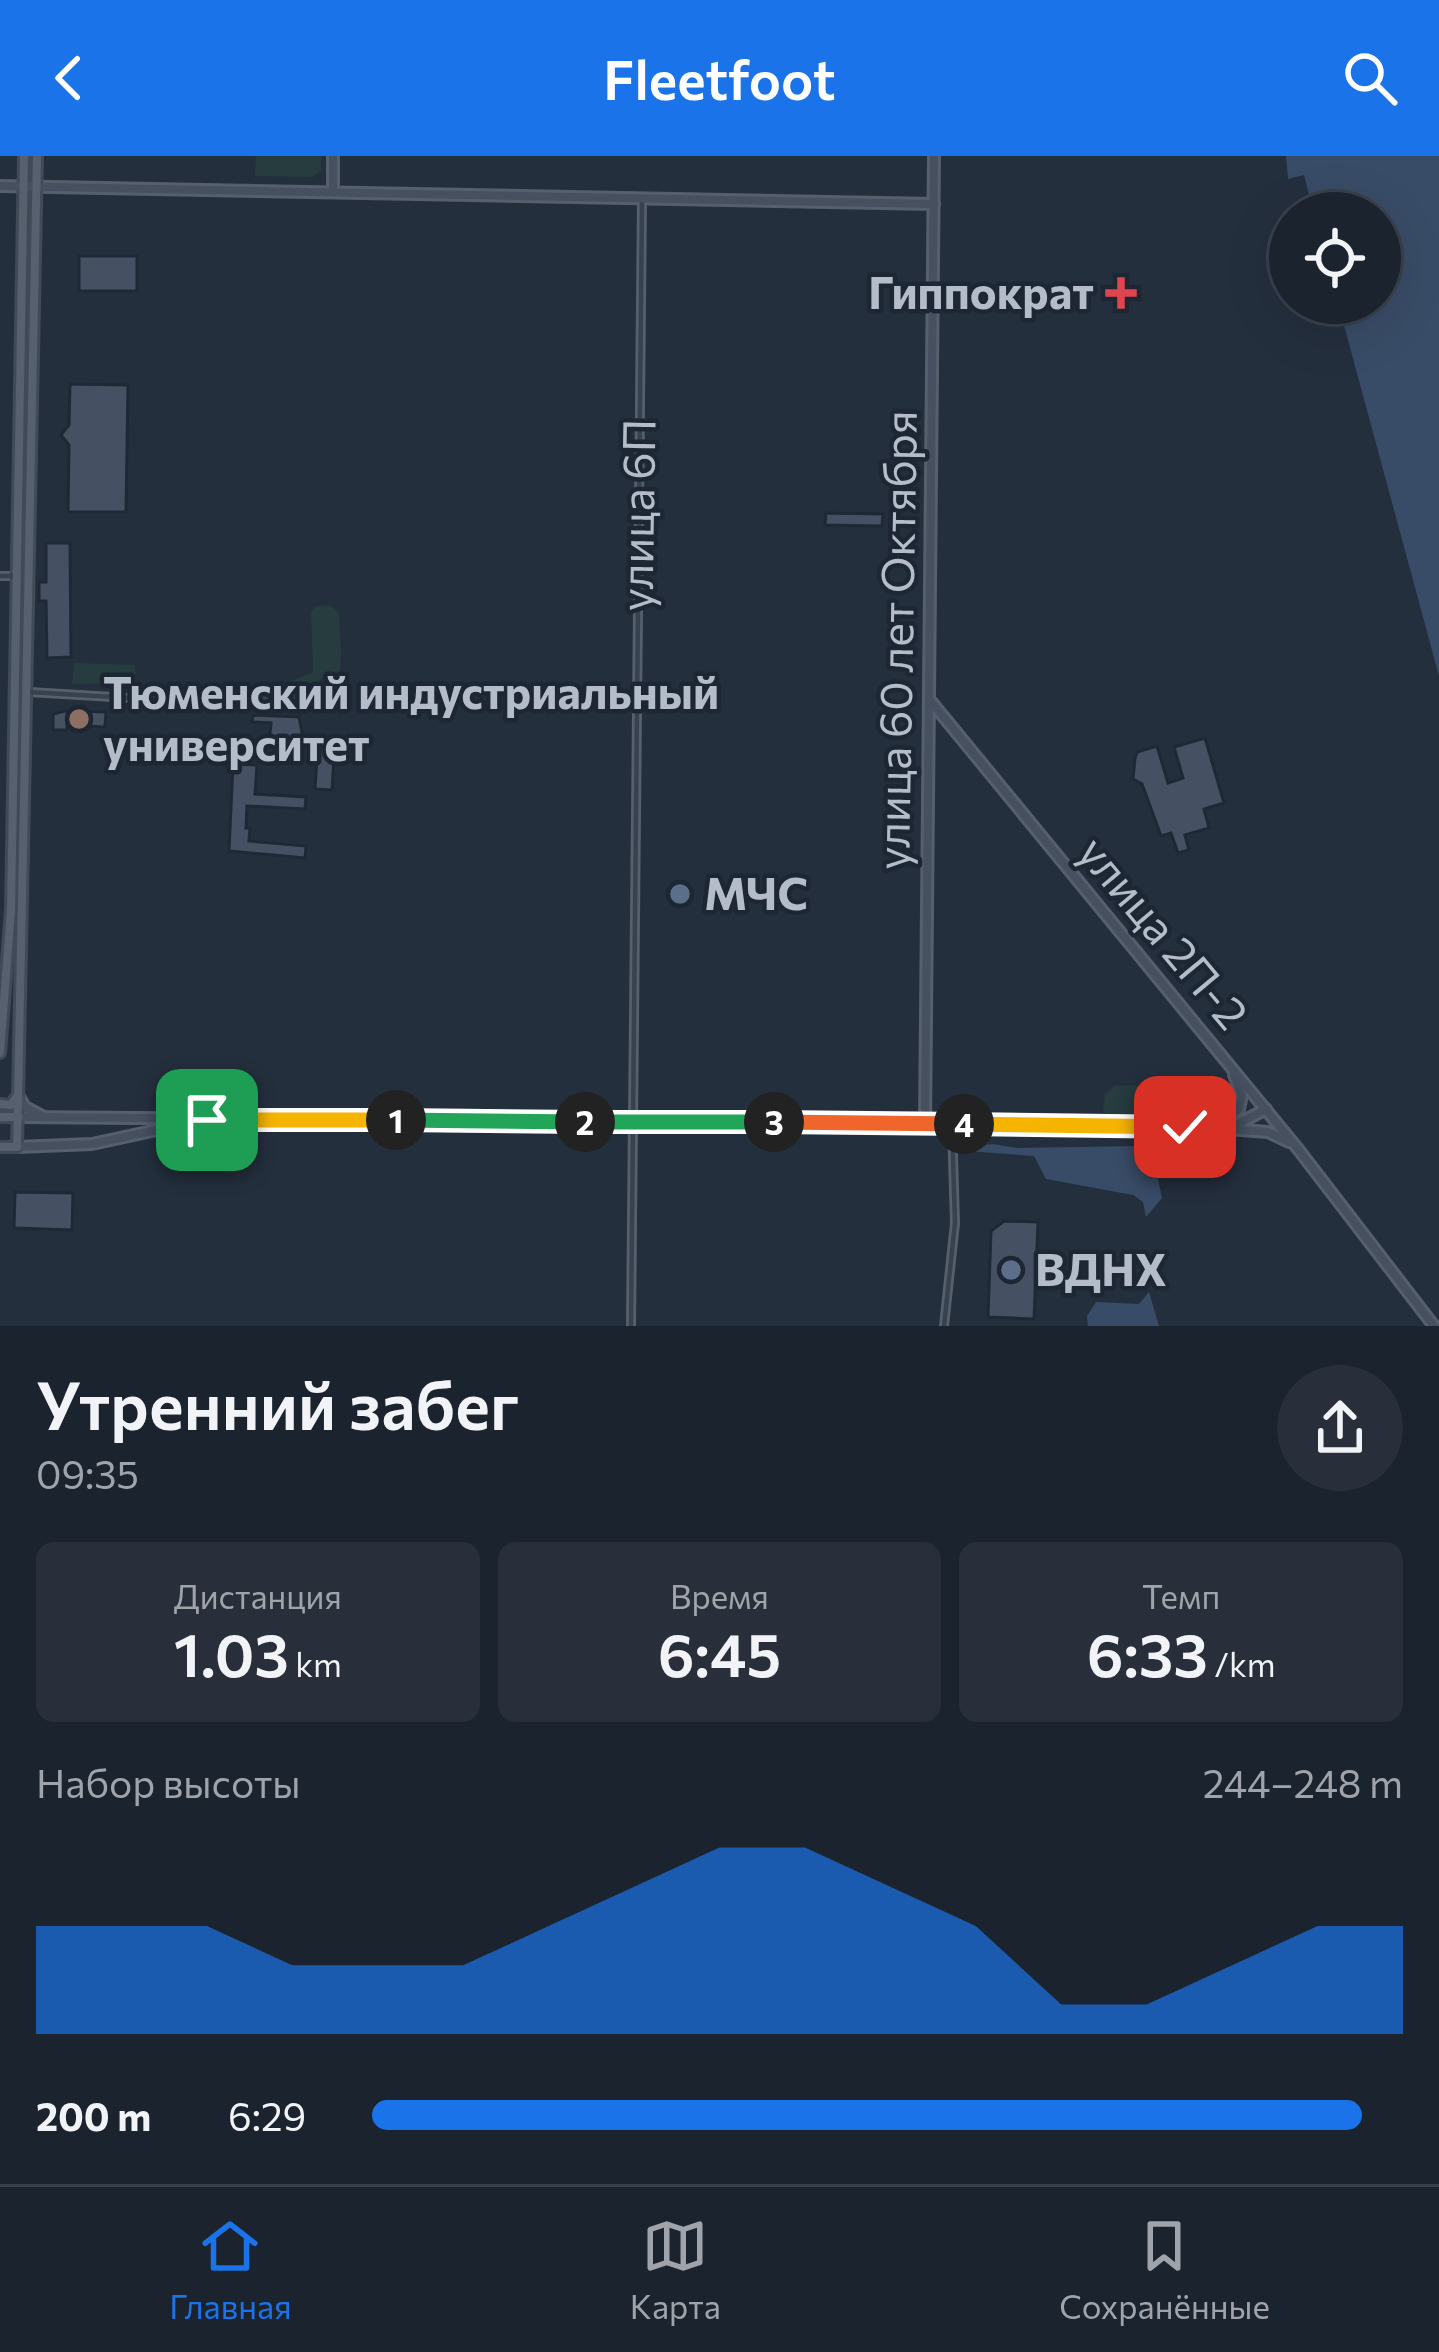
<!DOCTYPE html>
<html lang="ru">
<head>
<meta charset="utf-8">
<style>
  body { margin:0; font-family:Commissioner,sans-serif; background:#282f3a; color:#f1f3f6; height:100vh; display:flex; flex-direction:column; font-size:45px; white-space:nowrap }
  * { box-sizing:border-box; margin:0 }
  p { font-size:39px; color:#a0a4aa }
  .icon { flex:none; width:66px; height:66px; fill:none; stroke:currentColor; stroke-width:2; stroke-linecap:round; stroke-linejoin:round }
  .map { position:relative; height:1170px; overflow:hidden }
  .drawer { display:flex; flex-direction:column; background:#1b232e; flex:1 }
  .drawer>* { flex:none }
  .fabs { position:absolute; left:1269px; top:36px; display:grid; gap:24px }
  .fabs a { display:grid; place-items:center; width:132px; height:132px; border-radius:50%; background:#1b232e; box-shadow:0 12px 48px #0002,0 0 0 3px #39404a; font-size:60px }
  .pin { position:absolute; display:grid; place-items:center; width:102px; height:102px; color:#fff; margin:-51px; border-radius:24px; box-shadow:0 6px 18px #0006 }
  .km { position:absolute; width:60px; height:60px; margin:-30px; border-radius:50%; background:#222; color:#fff; font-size:33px; line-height:60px; text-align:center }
  .round { display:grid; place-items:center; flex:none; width:126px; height:126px; border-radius:63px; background:#282f3a }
  .headline { display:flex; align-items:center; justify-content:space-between; height:204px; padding:0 36px }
  h1 { font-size:66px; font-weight:600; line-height:90px }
  .stats { display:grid; grid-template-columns:repeat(3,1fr); gap:18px; height:204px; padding:12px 36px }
  .stats div { display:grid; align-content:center; border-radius:18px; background:#282f3a; text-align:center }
  .stats b { font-size:60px; font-weight:600 }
  .stats small { font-size:33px; font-weight:400 }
  .stats p { font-size:33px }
  .chart { height:336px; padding:24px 36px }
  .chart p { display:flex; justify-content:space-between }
  .chart svg { width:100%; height:216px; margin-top:12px; fill:#1a73e8; opacity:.7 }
  ul { padding:0 36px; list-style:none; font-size:39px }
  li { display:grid; grid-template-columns:192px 144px 1fr; align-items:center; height:90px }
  li i { height:30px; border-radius:15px; background:#1a73e8 }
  header { display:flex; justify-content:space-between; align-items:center; height:156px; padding:0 36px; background:#1a73e8; color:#fff; font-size:54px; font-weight:600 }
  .menu { display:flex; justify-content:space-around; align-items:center; height:168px; border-top:3px solid #39404a; background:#1b232e; font-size:33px; color:#a0a4aa }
  .menu a { display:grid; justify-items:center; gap:6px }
  .menu .current { color:#1a73e8 }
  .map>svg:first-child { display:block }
</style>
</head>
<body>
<header><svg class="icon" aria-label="back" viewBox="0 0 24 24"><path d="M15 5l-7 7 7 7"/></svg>Fleetfoot<svg class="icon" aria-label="search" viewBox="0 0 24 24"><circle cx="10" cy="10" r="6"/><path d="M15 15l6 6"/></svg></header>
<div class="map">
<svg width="1439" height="1170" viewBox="0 0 1439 1170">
  <rect width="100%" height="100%" fill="#242f3e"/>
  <g fill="#263c3f">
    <path d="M256 0H321V15L313 21 255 20Z"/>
    <path d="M316 450H332L339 458C339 479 344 497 339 518L323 520 310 538 289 535 291 525 313 516 311 455Z"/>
    <path d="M74 507 135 509 136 527 72 528Z"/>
    <path d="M1116 929 1162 930 1168 946 1165 959 1109 962 1103 954 1105 938Z"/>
  </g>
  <g fill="#394c67">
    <path d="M1286 0H1439V520L1338 147H1380V57H1314L1304 19 1288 23Z"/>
    <path d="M993 988 1017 992 1140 990V996L1150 997 1155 990 1161 1000 1156 1013 1162 1042 1146 1061 1143 1046 1133 1039 1046 1023 1034 1000 967 995 970 990Z"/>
    <path d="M1149 1136 1159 1170H1088L1087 1160 1096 1146 1139 1148Z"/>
  </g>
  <g fill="#455162" stroke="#1f2835" stroke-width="3">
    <rect x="79" y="100" width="58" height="35"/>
    <path d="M70 228 128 229 126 356H68L69 289 61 279 69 269Z"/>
    <path d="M826 357 883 358 882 370 825 369Z"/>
    <path d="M46 387H70L71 501 47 502 46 445H39V426H46Z"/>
    <path d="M65 555 106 556 105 571 67 569V574H53V558Z"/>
    <path d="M253 559 299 561 305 592 269 590 271 567 252 566Z"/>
    <path d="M1205 582 1224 647 1204 653 1209 672 1185 679 1189 694 1178 697 1171 677 1161 680 1142 628 1133 623 1135 602 1137 596 1157 590 1168 627 1183 622 1174 591Z"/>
    <path d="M318 585 335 587 332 634 315 633Z"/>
    <path d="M233 608 257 609 255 638 306 641 305 653 247 650 246 672H250L249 685 306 690 305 702 229 695Z"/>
    <path d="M15 1036 73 1037 72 1074 14 1072Z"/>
    <path d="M1004 1065 1038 1066 1034 1163 988 1161 991 1075Z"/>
  </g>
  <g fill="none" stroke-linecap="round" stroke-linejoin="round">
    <defs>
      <g id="street">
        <path d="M0 420H13"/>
        <path d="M29 536 247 549 265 541 311 543"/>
        <path d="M631 1170 642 45"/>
        <path d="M944 1170 955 1067 952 968"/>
      </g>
      <g id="secondary">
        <path d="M333 0V34"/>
        <path d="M0 30 934 48"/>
        <path d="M929 543 1298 993 1434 1170"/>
        <path d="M18 939 25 951 42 960"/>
        <path d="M18 961 1185 971 1238 968 1266 953"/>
        <path d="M1216 967 1239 953 1242 939 1234 919"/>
        <path d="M925 968 934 0"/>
        <path d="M1228 973 1268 976 1289 986"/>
        <path d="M17 991 92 988 194 966"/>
      </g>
      <g id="primary">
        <path d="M0 897 11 754 24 0"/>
        <path d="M0 948 11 949 17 940"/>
        <path d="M0 961H18"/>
        <path d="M0 991H17L37 0"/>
      </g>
    </defs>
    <use href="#street" stroke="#565f6c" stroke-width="10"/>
    <use href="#secondary" stroke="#565f6c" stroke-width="14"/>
    <use href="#primary" stroke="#414a57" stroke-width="14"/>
    <use href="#street" stroke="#38414e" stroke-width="4.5"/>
    <use href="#secondary" stroke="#465061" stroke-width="8"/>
    <use href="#primary" stroke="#56606e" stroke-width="8"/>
  </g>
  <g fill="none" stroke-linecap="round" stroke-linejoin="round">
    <defs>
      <path id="split-1" d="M207 964H396"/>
      <path id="split-2" d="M396 964 585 966"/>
      <path id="split-3" d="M585 966H774"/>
      <path id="split-4" d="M774 966 964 968"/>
      <path id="split-5" d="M964 968 1185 971"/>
    </defs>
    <use href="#split-1" stroke="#fff" stroke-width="24"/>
    <use href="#split-2" stroke="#fff" stroke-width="24"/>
    <use href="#split-3" stroke="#fff" stroke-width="24"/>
    <use href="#split-4" stroke="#fff" stroke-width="24"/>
    <use href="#split-5" stroke="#fff" stroke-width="24"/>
    <use href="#split-1" stroke="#f5b400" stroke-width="15"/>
    <use href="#split-2" stroke="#22a559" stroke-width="15"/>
    <use href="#split-3" stroke="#22a559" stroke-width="15"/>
    <use href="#split-4" stroke="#f0652b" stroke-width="15"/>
    <use href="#split-5" stroke="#f5b400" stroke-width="15"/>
  </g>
  <path fill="#e0444e" stroke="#1d2633" stroke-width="4.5" d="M1115 119h12v12h12v12h-12v12h-12v-12h-12v-12h12z"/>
  <circle fill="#8d6e63" stroke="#1d2633" stroke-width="4.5" cx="79" cy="563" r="12"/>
  <g fill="#5c6f8a" stroke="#1d2633" stroke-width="4.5">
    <circle cx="680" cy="738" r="12"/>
    <circle cx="1011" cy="1114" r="12"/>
  </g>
  <g text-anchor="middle" stroke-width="9" stroke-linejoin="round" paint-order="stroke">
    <g font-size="45" font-weight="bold" fill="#b4bcc9" stroke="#1d2633" text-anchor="start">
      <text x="1094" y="153" text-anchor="end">Гиппократ</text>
      <text x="103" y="553">Тюменский индустриальный<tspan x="103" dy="52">университет</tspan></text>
      <text x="704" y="754">МЧС</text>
      <text x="1035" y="1130">ВДНХ</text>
    </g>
    <g font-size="45" fill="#b4bcc9" stroke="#1d2633">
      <text transform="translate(638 359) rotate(-89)" y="16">улица 6П</text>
      <text transform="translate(897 484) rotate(-89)" y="16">улица 60 лет Октября</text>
      <text transform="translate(1163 777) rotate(50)" y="16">улица 2П-2</text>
    </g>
  </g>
</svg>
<div class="fabs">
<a><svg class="icon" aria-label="locate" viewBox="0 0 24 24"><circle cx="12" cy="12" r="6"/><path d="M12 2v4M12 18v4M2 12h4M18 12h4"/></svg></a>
</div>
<div class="pin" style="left:207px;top:964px;background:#1e9e55"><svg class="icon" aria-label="arrive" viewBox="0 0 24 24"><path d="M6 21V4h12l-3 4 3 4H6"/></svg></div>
<div class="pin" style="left:1185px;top:971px;background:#d93025"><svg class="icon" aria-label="check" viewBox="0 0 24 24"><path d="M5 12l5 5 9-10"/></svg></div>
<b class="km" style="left:396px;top:964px">1</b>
<b class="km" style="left:585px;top:966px">2</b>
<b class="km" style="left:774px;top:966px">3</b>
<b class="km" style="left:964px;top:968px">4</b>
</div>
<section class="drawer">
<div class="headline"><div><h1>Утренний забег</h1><p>09:35</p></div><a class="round"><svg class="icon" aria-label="share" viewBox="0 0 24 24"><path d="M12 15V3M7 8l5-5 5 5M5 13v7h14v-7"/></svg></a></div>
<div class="stats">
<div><p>Дистанция</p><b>1.03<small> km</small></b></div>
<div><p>Время</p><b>6:45</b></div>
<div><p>Темп</p><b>6:33<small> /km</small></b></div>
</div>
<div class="chart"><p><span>Набор высоты</span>244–248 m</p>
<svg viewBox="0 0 160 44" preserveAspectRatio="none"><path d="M0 44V22L10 22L20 22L30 30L40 30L50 30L60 22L70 14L80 6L90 6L100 14L110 22L120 38L130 38L140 30L150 22L160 22V44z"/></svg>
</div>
<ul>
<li><b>200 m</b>6:29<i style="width:96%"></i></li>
</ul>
</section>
<nav class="menu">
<a class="current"><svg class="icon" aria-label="home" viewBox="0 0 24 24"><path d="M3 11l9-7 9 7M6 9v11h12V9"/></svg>Главная</a>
<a><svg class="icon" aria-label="map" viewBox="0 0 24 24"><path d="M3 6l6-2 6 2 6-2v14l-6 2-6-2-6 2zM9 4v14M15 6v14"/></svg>Карта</a>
<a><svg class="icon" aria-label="saved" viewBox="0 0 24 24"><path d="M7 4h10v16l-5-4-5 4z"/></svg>Сохранённые</a>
</nav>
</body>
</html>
